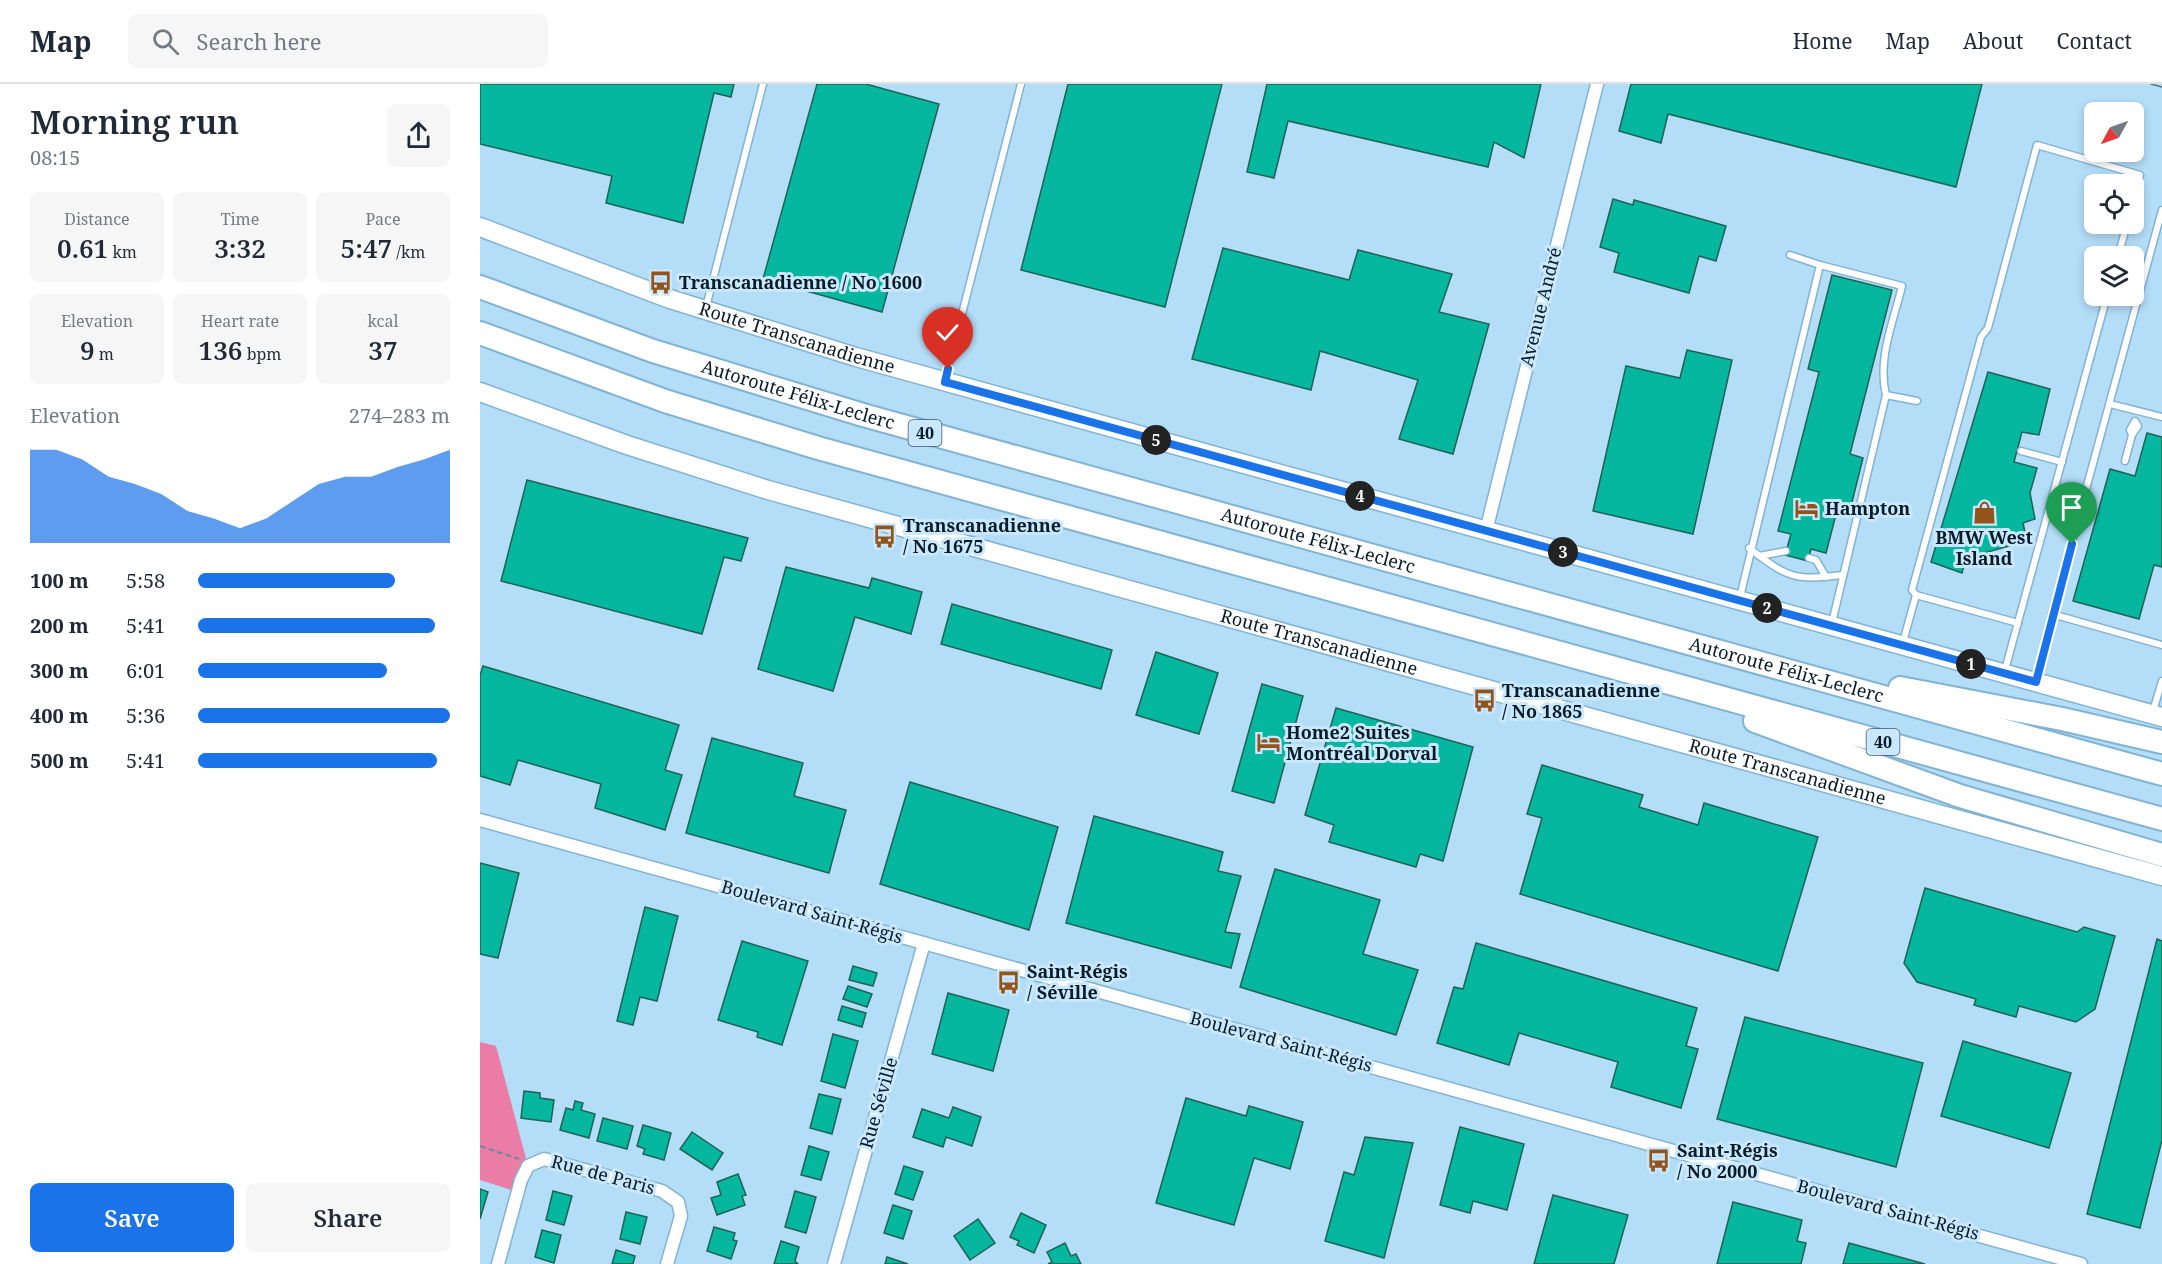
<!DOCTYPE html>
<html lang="en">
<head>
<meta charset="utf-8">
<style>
  body { margin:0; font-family:"Noto Serif",serif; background:#f6f6f7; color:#1f2937; height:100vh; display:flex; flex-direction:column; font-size:22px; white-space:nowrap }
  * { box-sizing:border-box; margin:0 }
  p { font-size:20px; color:#747a83 }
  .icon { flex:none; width:33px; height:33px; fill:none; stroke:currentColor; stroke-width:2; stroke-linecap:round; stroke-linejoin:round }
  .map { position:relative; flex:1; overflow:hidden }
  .panel { display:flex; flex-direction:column; background:#fff; width:480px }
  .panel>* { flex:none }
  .needle { width:39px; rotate:230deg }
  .controls { position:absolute; left:1604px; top:18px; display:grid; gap:12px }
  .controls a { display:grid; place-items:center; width:60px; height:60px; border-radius:9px; background:#fff; box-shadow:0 3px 9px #0003; font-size:30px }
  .pin { position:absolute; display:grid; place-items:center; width:51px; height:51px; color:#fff; margin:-62px -26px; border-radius:50% 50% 50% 0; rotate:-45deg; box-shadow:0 0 6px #0007 }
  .pin .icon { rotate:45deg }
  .km { position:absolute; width:30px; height:30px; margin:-15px; border-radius:50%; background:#222; color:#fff; font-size:16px; line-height:30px; text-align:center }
  .round { display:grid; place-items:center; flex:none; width:63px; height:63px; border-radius:9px; background:#f6f6f7 }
  .overview { display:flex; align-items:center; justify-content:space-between; height:102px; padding:0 30px }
  h1 { font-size:33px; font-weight:600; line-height:45px }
  .stats { display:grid; grid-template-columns:repeat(3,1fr); gap:9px; height:102px; padding:6px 30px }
  .stats div { display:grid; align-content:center; border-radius:9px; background:#f6f6f7; text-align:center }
  .stats b { font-size:26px; font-weight:600 }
  .stats small { font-size:16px; font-weight:400 }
  .stats p { font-size:16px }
  .chart { height:168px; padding:12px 30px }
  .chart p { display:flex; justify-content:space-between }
  .chart svg { width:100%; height:108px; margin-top:6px; fill:#1a73e8; opacity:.7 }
  .action { display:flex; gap:12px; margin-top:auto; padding:12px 30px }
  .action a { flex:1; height:69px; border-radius:9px; background:#1a73e8; color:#fff; font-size:24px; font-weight:600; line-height:69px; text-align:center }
  .action a+a { background:#f6f6f7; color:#1f2937 }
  ul { padding:0 30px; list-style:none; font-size:20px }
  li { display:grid; grid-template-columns:96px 72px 1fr; align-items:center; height:45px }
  li i { height:15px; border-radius:8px; background:#1a73e8 }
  header { display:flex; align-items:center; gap:36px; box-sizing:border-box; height:84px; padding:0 30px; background:#fff; border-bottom:2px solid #e0e1e3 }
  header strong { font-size:28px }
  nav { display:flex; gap:33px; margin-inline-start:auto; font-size:21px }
  .search { width:420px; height:54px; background:#f6f6f7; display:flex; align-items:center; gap:15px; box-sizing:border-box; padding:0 21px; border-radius:9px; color:#747a83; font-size:22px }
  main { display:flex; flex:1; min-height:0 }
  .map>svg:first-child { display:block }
</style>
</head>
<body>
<header>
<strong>Map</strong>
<div class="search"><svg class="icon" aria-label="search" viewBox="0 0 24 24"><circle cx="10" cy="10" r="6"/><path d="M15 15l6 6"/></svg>Search here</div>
<nav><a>Home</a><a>Map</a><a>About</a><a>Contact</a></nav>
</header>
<main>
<section class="panel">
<div class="overview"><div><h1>Morning run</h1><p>08:15</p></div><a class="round"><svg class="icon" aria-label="share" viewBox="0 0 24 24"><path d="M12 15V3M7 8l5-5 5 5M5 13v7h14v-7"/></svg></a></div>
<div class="stats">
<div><p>Distance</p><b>0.61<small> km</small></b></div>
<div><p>Time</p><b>3:32</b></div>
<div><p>Pace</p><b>5:47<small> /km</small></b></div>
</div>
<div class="stats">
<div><p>Elevation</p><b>9<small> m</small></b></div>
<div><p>Heart rate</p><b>136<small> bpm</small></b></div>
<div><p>kcal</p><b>37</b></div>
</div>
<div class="chart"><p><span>Elevation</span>274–283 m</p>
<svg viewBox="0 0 160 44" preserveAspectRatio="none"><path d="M0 44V6L10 6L20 10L30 17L40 20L50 24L60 31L70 34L80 38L90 34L100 27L110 20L120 17L130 17L140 13L150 10L160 6V44z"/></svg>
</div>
<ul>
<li><b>100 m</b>5:58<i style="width:78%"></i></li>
<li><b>200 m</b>5:41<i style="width:94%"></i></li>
<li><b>300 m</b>6:01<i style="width:75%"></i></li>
<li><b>400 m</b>5:36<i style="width:100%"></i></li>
<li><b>500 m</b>5:41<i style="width:95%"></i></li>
</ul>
<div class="action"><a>Save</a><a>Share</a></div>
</section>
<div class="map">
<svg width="1682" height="1180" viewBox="0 0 1682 1180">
  <rect width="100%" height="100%" fill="#b4ddf8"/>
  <path fill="#ea7ca5" d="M0 958 16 962 48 1082 38 1108 0 1096Z"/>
  <g fill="#05b79e" stroke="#1e6356" stroke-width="1.5">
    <path d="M0 0H254L251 13 234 9 203 139 126 119 132 92 0 60Z"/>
    <path d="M337 0H386L459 20 402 228 283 195Z"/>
    <path d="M588 0H742L685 223 541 186Z"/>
    <path d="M787 0H1061L1044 74 1014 58 1008 83 808 37 794 94 767 88Z"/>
    <path d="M1151 0H1502L1476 103 1188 30 1181 59 1139 47Z"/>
    <path d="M1133 115 1153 121 1154 116 1246 142 1236 177 1219 172 1209 209 1134 188 1139 169 1120 163Z"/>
    <path d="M743 164 869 196 878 166 972 190 959 228 1009 240 973 370 919 355 938 296 840 267 831 306 712 275Z"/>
    <path d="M1352 191 1412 206 1370 370 1383 374 1371 422 1359 419 1346 469 1331 465 1328 477 1305 471 1311 450 1298 447 1339 288 1328 285Z"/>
    <path d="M1207 266 1252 276 1213 450 1113 427 1146 282 1200 294Z"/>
    <path d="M1508 288 1570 305 1559 351 1542 348 1534 378 1557 384 1550 409 1555 435 1543 439 1547 457 1486 474 1482 489 1451 478Z"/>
    <path d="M1667 349 1682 353V483L1674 481 1659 535 1593 517 1630 385 1655 392Z"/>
    <path d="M47 396 268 454 261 477 244 473 222 550 21 497Z"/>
    <path d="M306 483 389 504 392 494 442 508 431 550 375 533 353 607 278 585Z"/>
    <path d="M472 520 632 566 621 605 461 560Z"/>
    <path d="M676 568 738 589 719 650 656 631Z"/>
    <path d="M3 582 199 641 185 686 202 691 185 746 115 724 121 700 38 676 30 701 0 692V591Z"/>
    <path d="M782 600 823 612 794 719 752 707Z"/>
    <path d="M856 624 993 663 963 777 940 770 936 783 849 758 854 741 825 731Z"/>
    <path d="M232 654 323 679 314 712 366 726 349 789 206 749Z"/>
    <path d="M1062 681 1163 711 1159 723 1218 741 1224 719 1338 753 1298 887 1040 810 1062 734 1047 730Z"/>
    <path d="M430 698 578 743 549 846 400 800Z"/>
    <path d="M614 732 743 768 738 787 761 792 745 848 760 850 751 884 586 839Z"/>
    <path d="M0 779 39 789 18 874 0 870Z"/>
    <path d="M795 785 900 816 883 870 938 886 916 951 760 903Z"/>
    <path d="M1445 804 1597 848 1604 843 1635 852 1615 925 1596 938 1539 922 1536 933 1494 921 1496 915 1437 898 1424 879Z"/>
    <path d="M165 823 198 832 177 917 160 913 153 941 137 937Z"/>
    <path d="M1677 855 1682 857V1056L1660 1144 1607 1130Z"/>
    <path d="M262 857 328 877 302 961 277 953 278 948 238 936Z"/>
    <path d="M996 859 1217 924 1206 962 1218 965 1201 1024 1131 1003 1138 978 1039 949 1029 981 957 959 974 903 983 905Z"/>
    <path d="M373 882 397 889 393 902 369 896Z"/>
    <path d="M368 902 392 910 387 923 363 915Z"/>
    <path d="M468 909 529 926 513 987 452 970Z"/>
    <path d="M362 922 386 929 382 943 358 936Z"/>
    <path d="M1265 933 1443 979 1416 1083 1237 1035Z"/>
    <path d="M353 950 378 957 365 1004 341 997Z"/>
    <path d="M1483 957 1591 989 1569 1064 1461 1032Z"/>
    <path d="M44 1007 60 1009V1014L74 1016 71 1038 41 1034Z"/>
    <path d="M339 1010 361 1015 352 1050 330 1044Z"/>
    <path d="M706 1014 766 1032 769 1022 823 1038 810 1085 774 1074 754 1141 676 1119Z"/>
    <path d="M95 1017 103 1019 101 1026 115 1030 109 1054 80 1046 86 1024 93 1026Z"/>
    <path d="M473 1023 501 1033 492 1062 466 1053 463 1063 433 1053 442 1025 469 1034Z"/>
    <path d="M123 1034 153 1042 147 1065 117 1057Z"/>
    <path d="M163 1041 191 1049 184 1076 163 1070 165 1065 157 1062Z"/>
    <path d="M980 1043 1044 1060 1027 1126 993 1117 990 1129 960 1121Z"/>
    <path d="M212 1048 243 1069 232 1086 200 1065Z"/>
    <path d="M885 1053 933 1059 904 1174 845 1157 864 1088 874 1091Z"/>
    <path d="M329 1062 349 1068 341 1096 321 1091Z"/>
    <path d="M424 1082 443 1088 433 1116 415 1110Z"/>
    <path d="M258 1090 266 1111 262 1112 265 1121 237 1131 231 1114 241 1111 237 1098Z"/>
    <path d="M0 1105 8 1108 0 1135Z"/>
    <path d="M73 1107 92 1112 84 1141 66 1136Z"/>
    <path d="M315 1107 336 1113 326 1149 305 1143Z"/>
    <path d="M1073 1111 1148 1131 1134 1180H1054Z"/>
    <path d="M1253 1118 1322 1136 1317 1157 1326 1159 1321 1180H1237Z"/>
    <path d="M413 1121 432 1127 423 1155 404 1149Z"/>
    <path d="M146 1128 167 1133 160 1160 140 1155Z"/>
    <path d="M541 1129 566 1141 554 1169 537 1161 539 1157 530 1153Z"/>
    <path d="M498 1135 515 1159 490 1176 474 1152Z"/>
    <path d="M234 1143 255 1149 253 1156 257 1157 251 1175 227 1167Z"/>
    <path d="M62 1146 81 1151 74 1179 55 1173Z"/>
    <path d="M301 1157 319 1163 315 1177 318 1180H294Z"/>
    <path d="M585 1159 591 1172 596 1170 601 1180H568L572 1178 567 1168Z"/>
    <path d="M1369 1159 1445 1180H1363Z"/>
    <path d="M136 1166 155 1172 153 1180H132Z"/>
    <path d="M407 1173 428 1180H405Z"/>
  </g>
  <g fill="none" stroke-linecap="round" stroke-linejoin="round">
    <defs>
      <g id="lane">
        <path d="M1310 171 1340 181"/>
        <path d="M1638 172 1647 140"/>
        <path d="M226 223 283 0"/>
        <path d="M465 296 541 0"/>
        <path d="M1630 320 1682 333"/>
        <path d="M1541 367 1582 378"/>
        <path d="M1645 377 1652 351 1650 346 1655 337 1658 342 1652 351"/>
        <path d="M1269 464C1308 494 1314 497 1362 491"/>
        <path d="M1279 472 1306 467"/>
        <path d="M1329 474 1336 476 1346 493"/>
        <path d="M1436 511 1538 539"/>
        <path d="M1260 513 1340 181 1422 202C1414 236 1397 275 1406 311"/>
        <path d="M1572 530 1682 126"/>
        <path d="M1352 539 1406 311 1437 317"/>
        <path d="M1423 558 1436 511 1432 506 1501 253 1508 244 1557 61 1660 91 1653 117"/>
        <path d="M1525 586 1627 212"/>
        <path d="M1556 596 1572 530 1682 561"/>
        <path d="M1673 627 1682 597"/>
      </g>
      <g id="street">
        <path d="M1006 447 1117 0"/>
        <path d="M0 736 1601 1180"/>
        <path d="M18 1180 41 1096 48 1082 64 1075 182 1107 198 1118 201 1132 187 1180"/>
        <path d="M354 1180 444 859"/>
      </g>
      <g id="secondary">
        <path id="s1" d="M0 143 190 215 376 273 1682 633"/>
        <path id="s2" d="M0 308 147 361 288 406 1682 792"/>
      </g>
      <g id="highway">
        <path id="s3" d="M0 203 173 267 383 331 1682 690"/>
        <path d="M0 249 185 317 338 364 1682 735"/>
        <path d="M1420 604 1582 635 1682 658"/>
        <path d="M1275 637 1480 712 1682 771"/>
      </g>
    </defs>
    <use href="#lane" stroke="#81b3d4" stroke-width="9"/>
    <use href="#street" stroke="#81b3d4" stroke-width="15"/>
    <use href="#secondary" stroke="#81b3d4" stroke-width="21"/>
    <use href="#highway" stroke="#81b3d4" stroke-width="26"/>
    <path stroke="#68889c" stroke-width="2" stroke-dasharray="6 3" stroke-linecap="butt" d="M0 1062 39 1075"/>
    <use href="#lane" stroke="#fff" stroke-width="6"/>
    <use href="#street" stroke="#fff" stroke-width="12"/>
    <use href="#secondary" stroke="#fff" stroke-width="18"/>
    <use href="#highway" stroke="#fff" stroke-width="22"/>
    <path stroke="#547183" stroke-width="1.5" d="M1671 0 1682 3"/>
  </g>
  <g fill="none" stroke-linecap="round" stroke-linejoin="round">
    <defs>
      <path id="route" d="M468 285 465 298 469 299 1556 598 1592 460"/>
    </defs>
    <use href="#route" stroke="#fff" stroke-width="12"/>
    <use href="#route" stroke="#1a73e8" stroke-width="8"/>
  </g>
  <defs>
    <symbol id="bus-bare" viewBox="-9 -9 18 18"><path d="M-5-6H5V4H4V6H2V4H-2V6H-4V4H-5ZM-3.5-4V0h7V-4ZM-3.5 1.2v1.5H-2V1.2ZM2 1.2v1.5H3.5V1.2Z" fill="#93541b" stroke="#cae8fd" stroke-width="2.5" paint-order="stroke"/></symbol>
    <symbol id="hotel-bare" viewBox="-9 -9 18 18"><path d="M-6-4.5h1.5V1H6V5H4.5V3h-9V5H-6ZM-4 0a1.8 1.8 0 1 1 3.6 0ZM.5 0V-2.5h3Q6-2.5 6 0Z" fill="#93541b" stroke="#cae8fd" stroke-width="2.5" paint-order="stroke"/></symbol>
    <symbol id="shop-bare" viewBox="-9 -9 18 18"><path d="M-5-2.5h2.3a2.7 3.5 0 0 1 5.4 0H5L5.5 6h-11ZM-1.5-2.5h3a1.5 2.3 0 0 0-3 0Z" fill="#93541b" stroke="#cae8fd" stroke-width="2.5" paint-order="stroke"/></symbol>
  </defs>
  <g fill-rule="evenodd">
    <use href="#bus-bare" x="164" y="182" width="33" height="33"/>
    <use href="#hotel-bare" x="1310" y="408" width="33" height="33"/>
    <use href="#shop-bare" x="1488" y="412" width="33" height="33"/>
    <use href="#bus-bare" x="388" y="436" width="33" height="33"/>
    <use href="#bus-bare" x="988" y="600" width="33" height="33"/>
    <use href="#hotel-bare" x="772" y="642" width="33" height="33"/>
    <use href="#bus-bare" x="512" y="882" width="33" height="33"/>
    <use href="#bus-bare" x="1162" y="1060" width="33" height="33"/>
  </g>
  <g text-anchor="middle" stroke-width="6" stroke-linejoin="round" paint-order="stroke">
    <g fill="#cae8fd" stroke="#425968" stroke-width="1.5">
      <rect x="428.5" y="336" width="33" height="26" rx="4.5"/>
      <rect x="1386.5" y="645" width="33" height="26" rx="4.5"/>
    </g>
    <g font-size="16" font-weight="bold" fill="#081c28">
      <text x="445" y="355">40</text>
      <text x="1403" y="664">40</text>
    </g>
    <g font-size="18" font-weight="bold" fill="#081c28" stroke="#cae8fd" text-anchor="start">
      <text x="199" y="205">Transcanadienne / No 1600</text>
      <text x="1345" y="431">Hampton</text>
      <text x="423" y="448">Transcanadienne<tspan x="423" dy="21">/ No 1675</tspan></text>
      <text x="1504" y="460" text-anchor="middle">BMW West<tspan x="1504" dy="21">Island</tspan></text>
      <text x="1022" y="613">Transcanadienne<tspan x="1022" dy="21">/ No 1865</tspan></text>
      <text x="806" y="655">Home2 Suites<tspan x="806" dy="21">Montréal Dorval</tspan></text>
      <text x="547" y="894">Saint-Régis<tspan x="547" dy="21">/ Séville</tspan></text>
      <text x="1197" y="1073">Saint-Régis<tspan x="1197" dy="21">/ No 2000</tspan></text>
    </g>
    <g font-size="18" fill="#081c28" stroke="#cae8fd">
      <text transform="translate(1061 223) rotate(-76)" y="6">Avenue André</text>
      <text dy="6" stroke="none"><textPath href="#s1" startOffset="336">Route Transcanadienne</textPath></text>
      <text dy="6" stroke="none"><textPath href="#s3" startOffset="336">Autoroute Félix-Leclerc</textPath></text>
      <text dy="6" stroke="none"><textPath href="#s3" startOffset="876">Autoroute Félix-Leclerc</textPath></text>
      <text dy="6" stroke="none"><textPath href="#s2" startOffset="876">Route Transcanadienne</textPath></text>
      <text dy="6" stroke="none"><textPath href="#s3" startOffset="1362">Autoroute Félix-Leclerc</textPath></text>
      <text dy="6" stroke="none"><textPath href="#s2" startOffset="1362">Route Transcanadienne</textPath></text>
      <text transform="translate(332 828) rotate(16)" y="6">Boulevard Saint-Régis</text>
      <text transform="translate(801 958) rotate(15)" y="6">Boulevard Saint-Régis</text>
      <text transform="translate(399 1019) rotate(-74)" y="6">Rue Séville</text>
      <text transform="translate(123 1091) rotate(15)" y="6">Rue de Paris</text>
      <text transform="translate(1408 1126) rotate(15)" y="6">Boulevard Saint-Régis</text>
    </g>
  </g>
</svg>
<div class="controls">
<a><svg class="needle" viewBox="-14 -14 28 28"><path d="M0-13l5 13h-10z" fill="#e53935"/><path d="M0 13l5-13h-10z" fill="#747a83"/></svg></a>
<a><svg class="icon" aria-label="locate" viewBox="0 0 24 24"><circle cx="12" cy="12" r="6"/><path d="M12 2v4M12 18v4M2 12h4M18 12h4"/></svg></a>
<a><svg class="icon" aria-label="layers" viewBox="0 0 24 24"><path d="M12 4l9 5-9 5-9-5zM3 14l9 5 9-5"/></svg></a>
</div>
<div class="pin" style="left:1592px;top:460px;background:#1e9e55"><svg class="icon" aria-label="arrive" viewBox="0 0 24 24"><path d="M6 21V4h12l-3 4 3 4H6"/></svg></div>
<div class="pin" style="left:468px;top:285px;background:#d93025"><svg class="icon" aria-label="check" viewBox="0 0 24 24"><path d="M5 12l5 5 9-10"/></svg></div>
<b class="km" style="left:1491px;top:580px">1</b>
<b class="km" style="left:1287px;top:524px">2</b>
<b class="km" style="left:1083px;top:468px">3</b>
<b class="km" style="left:880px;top:412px">4</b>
<b class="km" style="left:676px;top:356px">5</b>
</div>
</main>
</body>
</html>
